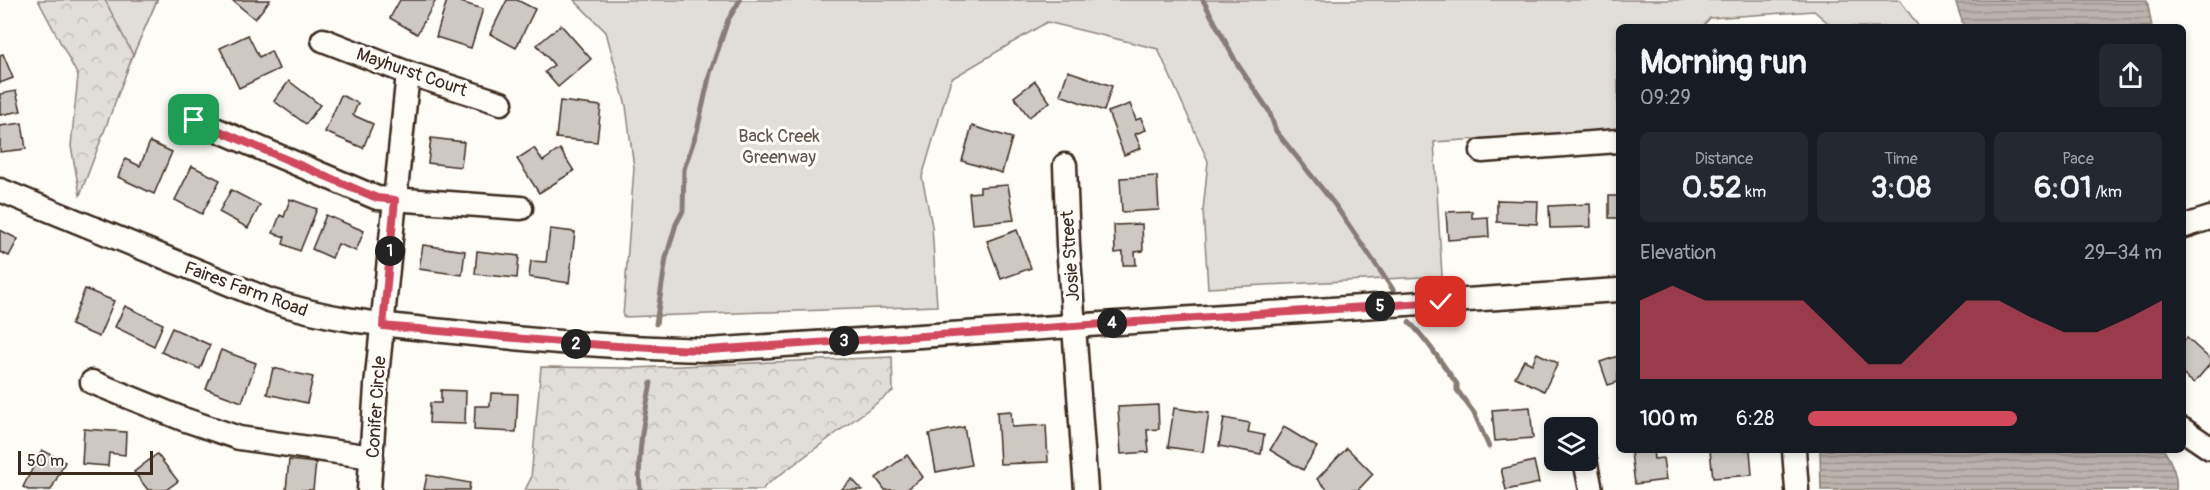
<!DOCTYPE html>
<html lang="en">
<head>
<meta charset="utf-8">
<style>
  body { margin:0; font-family:Pangolin,sans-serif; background:#242831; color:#f1f3f6; height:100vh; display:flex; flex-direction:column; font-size:22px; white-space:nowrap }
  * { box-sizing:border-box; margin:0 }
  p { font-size:20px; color:#9ea1a6 }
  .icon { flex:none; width:33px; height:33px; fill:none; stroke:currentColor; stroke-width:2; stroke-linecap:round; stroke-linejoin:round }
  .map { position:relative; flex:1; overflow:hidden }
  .details { position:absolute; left:1616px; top:24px; width:570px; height:429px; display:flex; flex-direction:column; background:#171b24; border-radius:9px; box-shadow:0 3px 9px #0003 }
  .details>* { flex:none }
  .fabs { position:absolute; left:1544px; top:417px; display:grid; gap:12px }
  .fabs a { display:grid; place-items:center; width:54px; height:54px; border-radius:9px; background:#171b24; box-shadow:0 3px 9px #0003; font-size:30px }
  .scale { position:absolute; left:18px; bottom:15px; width:135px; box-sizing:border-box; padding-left:6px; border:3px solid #3b2a1e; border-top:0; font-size:16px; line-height:21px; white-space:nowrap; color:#3b2a1e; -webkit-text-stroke:4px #fdfcf7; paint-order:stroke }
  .pin { position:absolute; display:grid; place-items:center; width:51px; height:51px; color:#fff; margin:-26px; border-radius:12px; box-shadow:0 3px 9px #0006 }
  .km { position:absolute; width:30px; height:30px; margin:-15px; border-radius:50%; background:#222; color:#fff; font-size:16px; line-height:30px; text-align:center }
  .round { display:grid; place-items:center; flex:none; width:63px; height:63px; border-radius:9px; background:#242831 }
  .overview { display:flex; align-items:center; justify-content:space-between; height:102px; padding:0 24px }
  h1 { font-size:33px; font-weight:700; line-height:45px }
  .figures { display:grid; grid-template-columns:repeat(3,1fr); gap:9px; height:102px; padding:6px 24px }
  .figures div { display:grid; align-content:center; border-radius:9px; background:#242831; text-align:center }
  .figures b { font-size:30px; font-weight:700 }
  .figures small { font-size:16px; font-weight:400 }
  .figures p { font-size:16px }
  .chart { height:168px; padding:12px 24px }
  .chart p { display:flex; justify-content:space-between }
  .chart svg { width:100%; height:108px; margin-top:6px; fill:#d1495b; opacity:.7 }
  ul { padding:0 24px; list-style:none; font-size:20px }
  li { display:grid; grid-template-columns:96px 72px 1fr; align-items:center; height:45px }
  li i { height:15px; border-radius:8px; background:#d1495b }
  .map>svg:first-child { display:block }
</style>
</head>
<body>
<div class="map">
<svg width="2210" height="490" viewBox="0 0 2210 490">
  <defs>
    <pattern id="forest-crowns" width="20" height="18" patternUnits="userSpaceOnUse" patternTransform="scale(1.5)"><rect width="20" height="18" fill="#e1ded7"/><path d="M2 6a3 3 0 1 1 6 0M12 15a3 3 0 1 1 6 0" fill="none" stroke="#c2bfb8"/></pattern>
    <pattern id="water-rules" width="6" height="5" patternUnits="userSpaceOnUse" patternTransform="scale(1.5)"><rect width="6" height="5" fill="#bbb4ad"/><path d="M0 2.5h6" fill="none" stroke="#99938c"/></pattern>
  </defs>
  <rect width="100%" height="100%" fill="#fdfcf7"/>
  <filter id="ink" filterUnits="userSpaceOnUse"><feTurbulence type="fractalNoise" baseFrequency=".0167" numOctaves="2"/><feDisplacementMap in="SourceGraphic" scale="12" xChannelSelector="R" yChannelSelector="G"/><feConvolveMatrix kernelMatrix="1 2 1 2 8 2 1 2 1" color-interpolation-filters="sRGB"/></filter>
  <g filter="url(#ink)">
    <g fill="url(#forest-crowns)" stroke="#8e847a" stroke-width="1.5">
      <path d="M38 0H157L133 55 80 195 71 146 78 76Z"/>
      <path d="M892 357 893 391 765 486 763 490H525L531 478 541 367 633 368Z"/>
    </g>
    <g fill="#e1ded7" stroke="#8e847a" stroke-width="1.5">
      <path d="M105 0H157L133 55Z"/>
      <path d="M574 0H1900L1919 27H1833L1814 11 1710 18 1702 27H1618V130L1434 142 1442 276 1208 288 1203 211 1208 161 1158 49 1047 22 951 79 922 177 932 226 937 306 623 317 634 168 626 106 606 32Z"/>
    </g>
    <g fill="url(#water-rules)" stroke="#887d74" stroke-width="1.5">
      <path d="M1955 0H2147L2152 27H1964Z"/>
      <path d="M1820 450H2164C2171 461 2178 477 2176 490H1821Z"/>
    </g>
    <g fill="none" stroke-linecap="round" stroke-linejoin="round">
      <g stroke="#887d74" stroke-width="5">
        <path d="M1203 0 1236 62 1269 111 1276 131 1335 205 1394 291"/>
        <path d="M1409 322C1428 340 1441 363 1457 384V390L1474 413 1489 447"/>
        <path d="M656 324 666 258 676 224 683 211 684 169 697 131 710 73 728 20 740 0"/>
        <path d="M640 490C637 453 644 418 651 383"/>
      </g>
    </g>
    <g fill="#cdc8c2" stroke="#3b2a1e" stroke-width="1.5">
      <path d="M232 0H270L255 19Z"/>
      <path d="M400 0H436L417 34 390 18Z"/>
      <path d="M447 0H454L483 9 471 48 436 37Z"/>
      <path d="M507 0H517L535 9 516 48 490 34Z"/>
      <path d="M561 25 591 59 558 87 545 72 554 65 537 45Z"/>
      <path d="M248 35 259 57 271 51 279 69 239 88 220 48Z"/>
      <path d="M3 54 13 78 0 83V55Z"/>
      <path d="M1068 71 1112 86 1104 111 1060 95Z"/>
      <path d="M289 81 320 105 306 124 274 101Z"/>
      <path d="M1035 81 1050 102 1029 117 1014 97Z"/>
      <path d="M16 91 21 111 0 115V94Z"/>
      <path d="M341 95 358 103 353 115 373 124 363 148 325 132Z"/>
      <path d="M560 101 601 106 597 142 556 138Z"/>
      <path d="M1130 104 1136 120 1141 118 1146 130 1135 134 1141 148 1124 155 1108 112Z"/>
      <path d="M22 123 26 149 0 152V126Z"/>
      <path d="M972 126 1012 138 1002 173 962 161Z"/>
      <path d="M431 138 464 142 461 167 428 163Z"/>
      <path d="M150 142 172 152 154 194 118 177 125 159 140 166Z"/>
      <path d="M534 148 543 161 560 149 574 171 539 193 517 159Z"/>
      <path d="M192 166 220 180 202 214 175 200Z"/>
      <path d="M1157 176 1159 210 1122 212 1120 178Z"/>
      <path d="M1008 185 1014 220 972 224 969 193 980 192V187Z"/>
      <path d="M231 190 260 205 248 228 219 212Z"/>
      <rect x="1609" y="196" width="9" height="22"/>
      <path d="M290 199 317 209 300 251 283 244 285 237 273 233 280 215 284 217Z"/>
      <path d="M1497 200 1538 201 1537 224 1497 222Z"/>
      <path d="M1590 204 1591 227 1550 228 1549 206Z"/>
      <path d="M1472 211V218L1488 217 1489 237 1448 240 1446 212Z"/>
      <path d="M326 215 364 231 356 251 338 244 332 258 312 249Z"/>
      <path d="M1142 224 1143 251 1135 252 1136 265H1123V252L1115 253 1114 225Z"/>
      <path d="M550 229 575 232 569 283 529 277 531 261 546 262Z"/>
      <path d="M0 230 18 239 9 256 0 252Z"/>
      <path d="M1017 230 1031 268 1001 279 987 241Z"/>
      <path d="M423 245 465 251 462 275 419 269Z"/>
      <path d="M477 251 519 256 517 278 475 274Z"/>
      <path d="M85 289 114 301 99 337 71 325Z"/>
      <path d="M125 306 163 324 154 346 115 327Z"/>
      <path d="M172 328 210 345 200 369 161 352Z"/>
      <path d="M2187 338 2210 359V364L2194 383 2182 374V343Z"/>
      <path d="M221 350 256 363 242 402 206 389Z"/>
      <path d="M1537 353 1558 363 1544 391 1515 377 1524 360 1532 364Z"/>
      <path d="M1618 356V382L1608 385 1600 362Z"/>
      <path d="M273 368 313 377 307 403 267 394Z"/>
      <path d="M441 390 466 391 465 424 429 423 430 403H441Z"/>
      <path d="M491 393 518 394 516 432 474 430 475 406H490Z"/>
      <path d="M1158 405 1159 429 1147 430 1149 452 1121 454 1118 407Z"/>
      <path d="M1530 407 1533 438 1495 441 1492 410Z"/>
      <path d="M1174 408 1209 413 1203 452 1168 447Z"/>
      <path d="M1011 411 1012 427 1046 425 1048 462 1000 464 997 412Z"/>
      <path d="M1224 418 1250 423 1248 432 1264 435 1261 454 1219 446Z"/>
      <path d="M964 427 971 465 936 472 929 434Z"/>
      <path d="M1284 427 1317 447 1303 470 1270 450Z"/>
      <path d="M84 429 126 432 125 455 109 453 108 466 82 464Z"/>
      <path d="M1347 448 1373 474 1358 490H1328L1317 479Z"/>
      <path d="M42 450 65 462 51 490H28L23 487Z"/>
      <path d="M1653 450 1654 459 1663 458 1666 480 1635 484 1631 453Z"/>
      <path d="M1710 450H1750L1752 475 1713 478Z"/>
      <path d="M157 454 178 481 166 490H148L134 472Z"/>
      <path d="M907 455 923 477 906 490H885L876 478Z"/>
      <path d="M289 460 316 463 313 490H286Z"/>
      <path d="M1534 461 1539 483 1506 490 1501 469Z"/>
      <path d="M427 475 470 483 469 490H424Z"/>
      <path d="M852 479 862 490H841Z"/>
    </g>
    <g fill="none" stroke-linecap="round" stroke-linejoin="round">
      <defs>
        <g id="minor">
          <path d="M323 40 408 73 501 103"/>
          <path d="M194 120 377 198 521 208"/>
          <path d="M1482 151 1618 141"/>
          <path d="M1065 165 1068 245 1086 490"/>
          <path d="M0 190 269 300C332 321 388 325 453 332 538 341 622 348 708 350L1618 290"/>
          <path d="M2182 227 2210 218"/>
          <path d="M92 382 183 419 239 438 372 457"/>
          <path d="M2182 429 2210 448"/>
          <path d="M1794 450 1797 490"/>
          <path d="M1585 460 1591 490"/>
          <path d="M369 490 376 386 408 73"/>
        </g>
      </defs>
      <use href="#minor" stroke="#3b2a1e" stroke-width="27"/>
      <use href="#minor" stroke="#fdfcf7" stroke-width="22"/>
    </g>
  </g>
  <g fill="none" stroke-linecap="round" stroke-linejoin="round" filter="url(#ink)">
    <defs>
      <path id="route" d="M194 120 377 198 395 200 383 326C491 335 599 348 708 350L1441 302"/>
    </defs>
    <use href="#route" stroke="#fff" stroke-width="12"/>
    <use href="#route" stroke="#d1495b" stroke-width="8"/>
  </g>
  <g text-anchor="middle" stroke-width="6" stroke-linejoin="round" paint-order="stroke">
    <g font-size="18" fill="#3b2a1e" stroke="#fdfcf7">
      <text transform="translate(412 72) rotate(19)" y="6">Mayhurst Court</text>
      <text transform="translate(1070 256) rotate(-94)" y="6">Josie Street</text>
      <text transform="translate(246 289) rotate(20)" y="6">Faires Farm Road</text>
      <text transform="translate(376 407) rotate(-86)" y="6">Conifer Circle</text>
    </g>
    <g font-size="18" fill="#64574c" stroke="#fdfcf7">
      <text x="779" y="142">Back Creek<tspan x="779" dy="21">Greenway</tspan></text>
    </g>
  </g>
</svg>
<div class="fabs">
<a><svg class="icon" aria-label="layers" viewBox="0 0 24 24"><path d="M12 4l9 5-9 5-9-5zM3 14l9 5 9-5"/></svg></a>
</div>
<div class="scale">50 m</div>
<div class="pin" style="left:194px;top:120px;background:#1e9e55"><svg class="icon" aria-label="arrive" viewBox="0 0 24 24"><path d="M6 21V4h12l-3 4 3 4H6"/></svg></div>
<div class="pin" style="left:1441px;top:302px;background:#d93025"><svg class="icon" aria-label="check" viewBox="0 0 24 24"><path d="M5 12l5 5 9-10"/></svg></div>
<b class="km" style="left:390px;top:251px">1</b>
<b class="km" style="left:576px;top:344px">2</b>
<b class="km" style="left:844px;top:341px">3</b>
<b class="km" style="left:1112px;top:323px">4</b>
<b class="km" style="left:1380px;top:306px">5</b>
<section class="details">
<div class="overview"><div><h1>Morning run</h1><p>09:29</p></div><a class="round"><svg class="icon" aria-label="share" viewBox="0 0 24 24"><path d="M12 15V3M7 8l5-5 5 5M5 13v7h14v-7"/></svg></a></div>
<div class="figures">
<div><p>Distance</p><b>0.52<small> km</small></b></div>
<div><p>Time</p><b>3:08</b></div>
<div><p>Pace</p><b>6:01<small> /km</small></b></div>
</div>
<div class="chart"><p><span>Elevation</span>29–34 m</p>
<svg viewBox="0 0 160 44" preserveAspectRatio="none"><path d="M0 44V12L10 6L20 12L30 12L40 12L50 12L60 25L70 38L80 38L90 25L100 12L110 12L120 19L130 25L140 25L150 19L160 12V44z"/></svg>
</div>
<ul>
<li><b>100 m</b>6:28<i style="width:59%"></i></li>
</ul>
</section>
</div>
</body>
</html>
